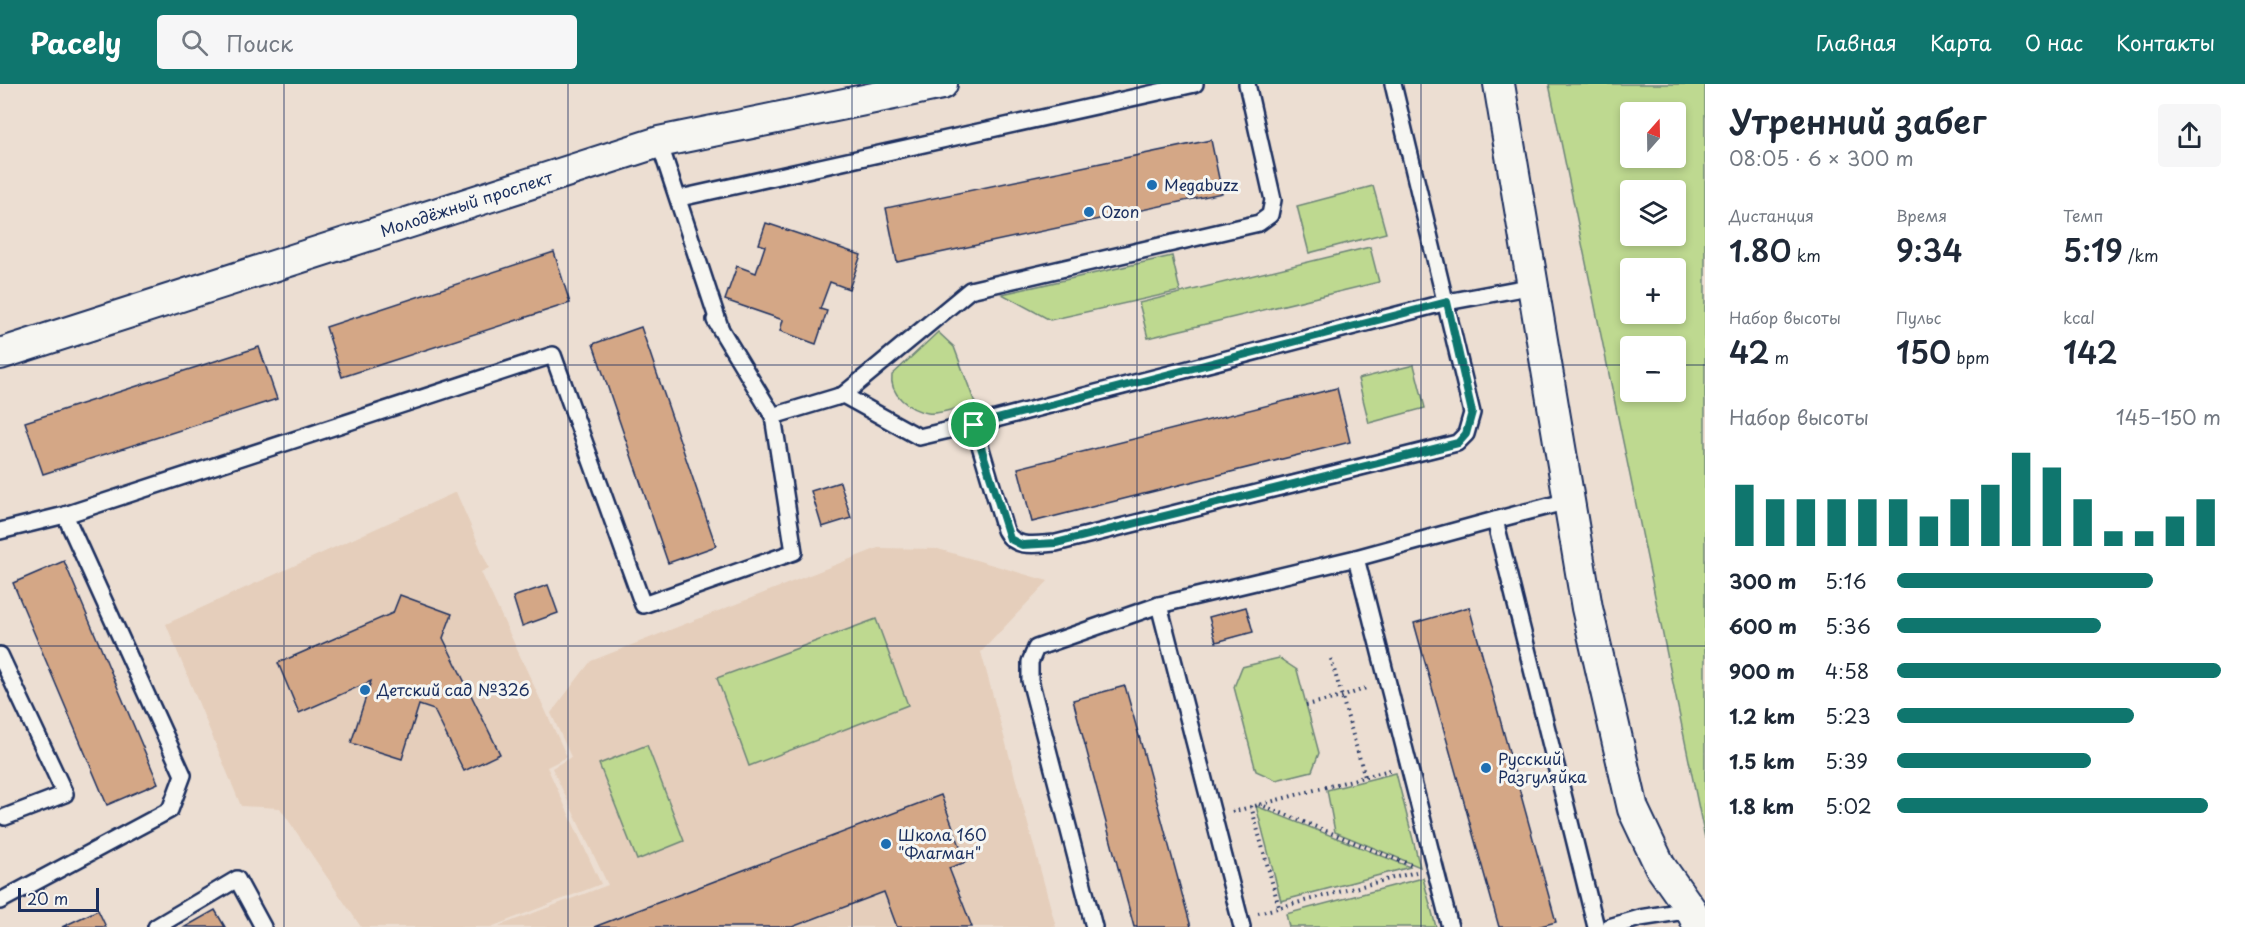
<!DOCTYPE html>
<html lang="ru">
<head>
<meta charset="utf-8">
<style>
  body { margin:0; font-family:"Playpen Sans",sans-serif; background:#f6f6f7; color:#1f2937; height:100vh; display:flex; flex-direction:column; font-size:22px; white-space:nowrap }
  * { box-sizing:border-box; margin:0 }
  p { font-size:20px; color:#747a83 }
  .icon { flex:none; width:33px; height:33px; fill:none; stroke:currentColor; stroke-width:2; stroke-linecap:round; stroke-linejoin:round }
  .map { position:relative; flex:1; overflow:hidden }
  .side { display:flex; flex-direction:column; background:#fff; width:540px }
  .side>* { flex:none }
  .needle { width:39px; rotate:20deg }
  .controls { position:absolute; left:1620px; top:18px; display:grid; gap:12px }
  .controls a { display:grid; place-items:center; width:66px; height:66px; border-radius:6px; background:#fff; box-shadow:0 3px 9px #0003; font-size:30px }
  .scale { position:absolute; left:18px; bottom:15px; width:81px; box-sizing:border-box; padding-left:6px; border:3px solid #1b2f5e; border-top:0; font-size:16px; line-height:21px; white-space:nowrap; color:#1b2f5e; -webkit-text-stroke:4px #f6f6f2; paint-order:stroke }
  .pin { position:absolute; display:grid; place-items:center; width:51px; height:51px; color:#fff; margin:-26px; border:3px solid #fff; border-radius:50%; box-shadow:0 2px 6px #0007 }
  .round { display:grid; place-items:center; flex:none; width:63px; height:63px; border-radius:6px; background:#f6f6f7 }
  .headline { display:flex; align-items:center; justify-content:space-between; height:102px; padding:0 24px }
  h1 { font-size:33px; font-weight:600; line-height:45px }
  .metrics { display:grid; grid-template-columns:repeat(3,1fr); gap:9px; height:102px; padding:6px 24px }
  .metrics div { display:grid; align-content:center }
  .metrics b { font-size:30px; font-weight:600 }
  .metrics small { font-size:16px; font-weight:400 }
  .metrics p { font-size:16px }
  .chart { height:168px; padding:12px 24px }
  .chart p { display:flex; justify-content:space-between }
  .chart svg { width:100%; height:108px; margin-top:6px; stroke:#0f766e; stroke-width:6 }
  ul { padding:0 24px; list-style:none; font-size:20px }
  li { display:grid; grid-template-columns:96px 72px 1fr; align-items:center; height:45px }
  li i { height:15px; border-radius:8px; background:#0f766e }
  header { display:flex; align-items:center; gap:36px; box-sizing:border-box; height:84px; padding:0 30px; background:#0f766e; color:#fff }
  header strong { font-size:28px }
  nav { display:flex; gap:33px; margin-inline-start:auto; font-size:21px }
  .search { width:420px; height:54px; background:#f6f6f7; display:flex; align-items:center; gap:15px; box-sizing:border-box; padding:0 21px; border-radius:6px; color:#747a83; font-size:22px }
  main { display:flex; flex:1; min-height:0 }
  .map>svg:first-child { display:block }
</style>
</head>
<body>
<header>
<strong>Pacely</strong>
<div class="search"><svg class="icon" aria-label="search" viewBox="0 0 24 24"><circle cx="10" cy="10" r="6"/><path d="M15 15l6 6"/></svg>Поиск</div>
<nav><a>Главная</a><a>Карта</a><a>О нас</a><a>Контакты</a></nav>
</header>
<main>
<div class="map">
<svg width="1705" height="843" viewBox="0 0 1705 843">
  <rect width="100%" height="100%" fill="#ecded2"/>
  <filter id="ink" filterUnits="userSpaceOnUse"><feTurbulence type="fractalNoise" baseFrequency=".0167" numOctaves="2"/><feDisplacementMap in="SourceGraphic" scale="12" xChannelSelector="R" yChannelSelector="G"/><feConvolveMatrix kernelMatrix="1 2 1 2 8 2 1 2 1" color-interpolation-filters="sRGB"/></filter>
  <g filter="url(#ink)">
    <g fill="#e5cebb">
      <path d="M456 408 489 484 481 488 567 673 547 683 601 800 491 843H361L280 724 241 722 166 540Z"/>
      <path d="M878 464 938 465 1048 497 981 568 1056 843H496L608 801 552 684 571 673 551 629 591 577Z"/>
    </g>
    <g fill="#bed990" stroke="#6c8477" stroke-width="1.5" fill-rule="evenodd">
      <path d="M1549 0H1705V754ZM1630 28H1676V74H1630ZM1630 106H1676V152H1630ZM1630 184H1676V230H1630ZM1630 262H1676V308H1630Z"/>
      <path d="M1373 102 1386 149 1309 169 1297 122Z"/>
      <path d="M1370 163 1379 198 1148 254 1139 219Z"/>
      <path d="M1172 172 1180 207 1050 236 1002 210Z"/>
      <path d="M938 248 954 263 975 319C962 322 941 331 928 329 909 326 889 310 892 291Z"/>
      <path d="M1414 281 1425 324 1369 339 1358 295Z"/>
      <path d="M876 535 908 621 749 682 717 594Z"/>
      <path d="M1279 574 1297 586 1319 669 1312 687 1276 696 1256 687 1234 603 1242 583Z"/>
      <path d="M647 661 684 757 637 776 599 680Z"/>
      <path d="M1396 689 1420 783 1335 748 1327 706Z"/>
      <path d="M1256 722 1410 783 1281 817Z"/>
      <path d="M1423 794 1436 843H1289L1286 830Z"/>
    </g>
    <g fill="#d4a786" stroke="#1b2f5e" stroke-width="1.5">
      <path d="M1211 56 1222 109 897 178 886 124Z"/>
      <path d="M766 139 861 171 849 205 830 198 820 225 827 227 816 260 780 247 783 236 725 216 737 182 756 189 765 162 759 160Z"/>
      <path d="M554 168 570 219 342 293 326 243Z"/>
      <path d="M641 243 716 462 668 479 593 260Z"/>
      <path d="M259 263 277 315 43 390 25 338Z"/>
      <path d="M1337 304 1350 358 1032 438 1018 384Z"/>
      <path d="M840 398 851 434 822 443 811 407Z"/>
      <path d="M64 477 158 699 107 721 13 499Z"/>
      <path d="M548 501 558 529 522 542 513 513Z"/>
      <path d="M400 511 452 530 443 554 500 670 464 687 434 626 419 621 402 675 351 659 371 597 299 629 278 579 393 529Z"/>
      <path d="M1246 523 1253 548 1216 558 1209 533Z"/>
      <path d="M1469 523 1556 838 1537 843H1499L1414 539Z"/>
      <path d="M1125 602 1144 670 1191 843H1134L1073 616Z"/>
      <path d="M941 711 966 778 949 784 972 843H897L884 808 792 843H594Z"/>
      <path d="M98 826 106 843H62Z"/>
      <path d="M215 826 225 843H185Z"/>
    </g>
    <g fill="none" stroke-linecap="round" stroke-linejoin="round">
      <defs>
        <g id="service">
          <path d="M659 58 720 243"/>
          <path d="M680 114 1195 0"/>
          <path d="M837 313 843 311 919 353 988 337 1447 218 1533 202"/>
          <path d="M768 323 773 332 843 311 970 206 1259 139 1270 131 1273 116 1247 0"/>
          <path d="M974 341 1005 446C1015 466 1037 460 1056 459L1457 359 1466 350 1472 329 1393 0"/>
          <path d="M1495 436 1568 417"/>
          <path d="M0 447 65 431 553 271 643 521 794 468 773 332 715 236"/>
          <path d="M1356 474 1450 843"/>
          <path d="M1159 521 1242 843"/>
          <path d="M0 571 65 710 5 733"/>
          <path d="M0 817 170 726 183 691 65 431"/>
          <path d="M156 843 237 795 263 843"/>
          <path d="M1094 843 1030 596V578L1036 564 1159 521 1356 474 1495 436 1596 843"/>
          <path d="M1609 843 1640 834 1691 826"/>
        </g>
        <g id="minor">
          <path d="M1499 0 1587 524 1633 725 1660 782 1691 826 1699 843"/>
          <path id="s1" d="M0 270 659 58 942 0"/>
        </g>
      </defs>
      <use href="#service" stroke="#1b2f5e" stroke-width="20"/>
      <use href="#minor" stroke="#1b2f5e" stroke-width="34"/>
      <g stroke="#1b2f5e" stroke-width="4" stroke-dasharray="1.5 4.5" stroke-linecap="butt">
        <path d="M1331 575 1365 693"/>
        <path d="M1306 621 1342 613 1369 603"/>
        <path d="M1259 720 1413 782"/>
        <path d="M1251 722 1279 823"/>
        <path d="M1232 728 1390 686"/>
        <path d="M1258 829 1416 788"/>
      </g>
      <use href="#service" stroke="#f6f6f2" stroke-width="15"/>
      <use href="#minor" stroke="#f6f6f2" stroke-width="30"/>
    </g>
  </g>
  <g fill="none" stroke-linecap="round" stroke-linejoin="round" filter="url(#ink)">
    <defs>
      <path id="route" d="M1447 218 1472 328 1466 350 1458 359 1056 459 1022 461 1010 455 974 341Z"/>
    </defs>
    <use href="#route" stroke="#fff" stroke-width="12"/>
    <use href="#route" stroke="#0f766e" stroke-width="8"/>
  </g>
  <path fill="none" stroke="#1b2f5e" stroke-width="1.5" stroke-opacity="0.55" d="M284 0V843M568 0V843M852 0V843M1137 0V843M1421 0V843M0 281H1630M1676 281H1705M0 562H1705"/>
  <g fill="#1f6fb2" stroke="#f6f6f2" stroke-width="2">
    <circle cx="1152" cy="101" r="6"/>
    <circle cx="1089" cy="128" r="6"/>
    <circle cx="365" cy="606" r="6"/>
    <circle cx="1486" cy="684" r="6"/>
    <circle cx="886" cy="760" r="6"/>
  </g>
  <g text-anchor="middle" stroke-width="6" stroke-linejoin="round" paint-order="stroke">
    <g font-size="16" fill="#1b2f5e" stroke="#f6f6f2" text-anchor="start">
      <text x="1164" y="107">Megabuzz</text>
      <text x="1101" y="134">Ozon</text>
      <text x="377" y="612">Детский сад №326</text>
      <text x="1498" y="681">Русский<tspan x="1498" dy="18">Разгуляйка</tspan></text>
      <text x="898" y="757">Школа 160<tspan x="898" dy="18">"Флагман"</tspan></text>
    </g>
    <g font-size="16" fill="#1b2f5e" stroke="#f6f6f2">
      <text dy="6" stroke="none"><textPath href="#s1" startOffset="490">Молодёжный проспект</textPath></text>
    </g>
  </g>
</svg>
<div class="controls">
<a><svg class="needle" viewBox="-14 -14 28 28"><path d="M0-13l5 13h-10z" fill="#e53935"/><path d="M0 13l5-13h-10z" fill="#747a83"/></svg></a>
<a><svg class="icon" aria-label="layers" viewBox="0 0 24 24"><path d="M12 4l9 5-9 5-9-5zM3 14l9 5 9-5"/></svg></a>
<a>+</a>
<a>−</a>
</div>
<div class="scale">20 m</div>
<div class="pin" style="left:974px;top:341px;background:#1e9e55"><svg class="icon" aria-label="arrive" viewBox="0 0 24 24"><path d="M6 21V4h12l-3 4 3 4H6"/></svg></div>
</div>
<section class="side">
<div class="headline"><div><h1>Утренний забег</h1><p>08:05 · 6 × 300 m</p></div><a class="round"><svg class="icon" aria-label="share" viewBox="0 0 24 24"><path d="M12 15V3M7 8l5-5 5 5M5 13v7h14v-7"/></svg></a></div>
<div class="metrics">
<div><p>Дистанция</p><b>1.80<small> km</small></b></div>
<div><p>Время</p><b>9:34</b></div>
<div><p>Темп</p><b>5:19<small> /km</small></b></div>
</div>
<div class="metrics">
<div><p>Набор высоты</p><b>42<small> m</small></b></div>
<div><p>Пульс</p><b>150<small> bpm</small></b></div>
<div><p>kcal</p><b>142</b></div>
</div>
<div class="chart"><p><span>Набор высоты</span>145–150 m</p>
<svg viewBox="0 0 160 44" preserveAspectRatio="none"><path d="M5 44V19M15 44V25M25 44V25M35 44V25M45 44V25M55 44V25M65 44V32M75 44V25M85 44V19M95 44V6M105 44V12M115 44V25M125 44V38M135 44V38M145 44V32M155 44V25"/></svg>
</div>
<ul>
<li><b>300 m</b>5:16<i style="width:79%"></i></li>
<li><b>600 m</b>5:36<i style="width:63%"></i></li>
<li><b>900 m</b>4:58<i style="width:100%"></i></li>
<li><b>1.2 km</b>5:23<i style="width:73%"></i></li>
<li><b>1.5 km</b>5:39<i style="width:60%"></i></li>
<li><b>1.8 km</b>5:02<i style="width:96%"></i></li>
</ul>
</section>
</main>
</body>
</html>
